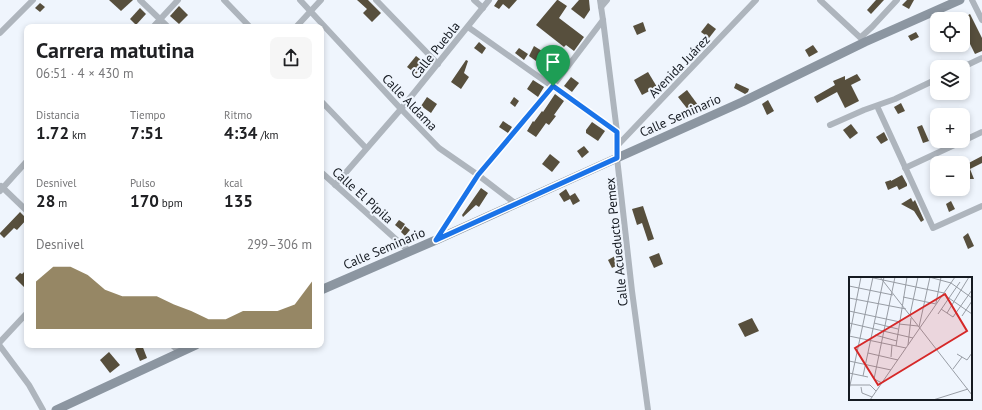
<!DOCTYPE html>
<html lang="es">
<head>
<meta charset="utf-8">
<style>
  body { margin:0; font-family:"PT Sans",sans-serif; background:#f6f6f6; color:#202124; height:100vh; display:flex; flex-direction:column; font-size:15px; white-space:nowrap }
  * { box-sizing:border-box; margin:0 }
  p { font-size:13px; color:#757577 }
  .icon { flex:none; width:22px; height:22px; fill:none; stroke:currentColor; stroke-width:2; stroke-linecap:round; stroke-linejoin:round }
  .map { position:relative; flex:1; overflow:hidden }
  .details { position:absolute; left:24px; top:24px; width:300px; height:324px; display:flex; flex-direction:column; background:#fff; border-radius:8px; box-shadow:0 2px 6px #0003 }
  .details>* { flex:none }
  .controls { position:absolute; left:930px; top:12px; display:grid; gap:8px }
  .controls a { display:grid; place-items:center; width:40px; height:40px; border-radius:8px; background:#fff; box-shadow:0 2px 6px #0003; font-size:20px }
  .pin { position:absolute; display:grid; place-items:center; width:34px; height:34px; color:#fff; margin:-41px -17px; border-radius:50% 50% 50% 0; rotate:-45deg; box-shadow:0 0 4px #0007 }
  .pin .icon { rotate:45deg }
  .round { display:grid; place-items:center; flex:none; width:42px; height:42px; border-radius:8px; background:#f6f6f6 }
  .headline { display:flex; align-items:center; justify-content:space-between; height:68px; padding:0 12px }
  h1 { font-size:22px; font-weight:600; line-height:30px }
  .figures { display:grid; grid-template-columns:repeat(3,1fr); gap:6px; height:68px; padding:4px 12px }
  .figures div { display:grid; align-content:center }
  .figures b { font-size:17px; font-weight:600 }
  .figures small { font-size:11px; font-weight:400 }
  .figures p { font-size:11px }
  .chart { height:112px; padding:8px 12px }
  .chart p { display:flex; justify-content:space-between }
  .chart svg { width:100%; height:72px; margin-top:4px; fill:#6a5524; opacity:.7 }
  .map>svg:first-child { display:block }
</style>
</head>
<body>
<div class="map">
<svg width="982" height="410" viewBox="0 0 982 410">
  <rect width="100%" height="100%" fill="#eff5fd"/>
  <g fill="#574f3d">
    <path d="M109 0H133L121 11Z"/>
    <path d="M357 0H368L381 13 372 22 363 13 367 9Z"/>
    <path d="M498 0H517L509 9 503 4 499 9 494 6Z"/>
    <path d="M557 0H558L567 6 559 18 584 37 574 51 566 45 564 47 536 25Z"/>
    <path d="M579 0H589L590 10 584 19 571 9Z"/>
    <path d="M876 0H884L871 14 867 10Z"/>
    <path d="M907 0H914L909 9 902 5Z"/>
    <path d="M40 3 45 7 40 12 35 8Z"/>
    <path d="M179 6 188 15 179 24 170 16Z"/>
    <path d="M140 8 146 14 136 25 130 19Z"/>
    <path d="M970 14 982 38V51L975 54 963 30V18Z"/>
    <path d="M643 22 646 31 637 35 633 26Z"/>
    <path d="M708 23 716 29 709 38 701 32Z"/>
    <path d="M916 32 919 37 911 41 908 36Z"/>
    <path d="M479 42 486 48 482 54 474 48Z"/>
    <path d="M813 45 818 52 809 57 805 50Z"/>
    <path d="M534 46 542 51 536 61 529 56Z"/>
    <path d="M519 48 528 54 524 60 515 53Z"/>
    <path d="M416 56 425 63 416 74 407 67Z"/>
    <path d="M466 60 468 61 464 73 469 77 461 89 451 82Z"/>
    <path d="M648 72 657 87 642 95 634 80Z"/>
    <path d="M857 74 861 80 851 85 859 101 845 108 837 92 817 103 814 97 835 85 833 81 845 76V80Z"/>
    <path d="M571 77 579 83 572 92 564 86Z"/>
    <path d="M533 80 544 87 538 97 527 89Z"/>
    <path d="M736 83 749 89 748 92 745 94 734 88Z"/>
    <path d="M687 90 698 105 689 111 678 97Z"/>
    <path d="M555 94 564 101 554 115 556 116 549 125 546 123 536 137 527 131 533 121 534 122 542 111 543 112Z"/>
    <path d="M427 97 437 104 431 113 421 106Z"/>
    <path d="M514 97 519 101 515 107 510 103Z"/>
    <path d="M768 100 774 111 767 115 762 104Z"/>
    <path d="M901 103 905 111 898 114 894 107Z"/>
    <path d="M686 110 690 115 684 120 680 114Z"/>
    <path d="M503 121 512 127 508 133 499 127Z"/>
    <path d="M592 122 605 131 598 141 586 133V130Z"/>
    <path d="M851 124 858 133 850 139 843 130Z"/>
    <path d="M922 125 929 141 923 143 917 127Z"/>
    <path d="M884 132 888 140 881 144 876 137Z"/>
    <path d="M584 146 589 152 582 158 577 151Z"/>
    <path d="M550 154 560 162 552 172 542 164Z"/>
    <path d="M982 156V163L970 169 974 179H969L963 182V166Z"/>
    <path d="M902 175 907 184V186L899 190 897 186 888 190 885 182 891 180V181Z"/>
    <path d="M481 188 488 193 479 207 476 205 463 217 462 215Z"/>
    <path d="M566 189 570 196 575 193 580 201 573 205 570 199 564 202 559 194Z"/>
    <path d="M911 198 913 202 915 200 924 220 921 222 914 211 901 204Z"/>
    <path d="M951 201 955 209 949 212 946 204Z"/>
    <path d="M643 206 654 239 648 241 642 223 637 225 632 209Z"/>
    <path d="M20 212 27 219 17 230 14 228 4 238 0 234V233Z"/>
    <path d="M399 220 405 224 401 230 395 225Z"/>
    <path d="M405 226 410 230 405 236 401 232Z"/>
    <path d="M968 233 974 246 968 249 963 237Z"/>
    <path d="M659 253 663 264 654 268 649 257Z"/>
    <path d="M615 256 620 264 612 268 608 260Z"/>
    <path d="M27 269V290L15 278 20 273 22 274Z"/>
    <path d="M752 318 759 331 745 337 738 324Z"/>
    <path d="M142 345 147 358 140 361 135 349Z"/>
    <path d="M109 352 120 365 110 373 100 360Z"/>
  </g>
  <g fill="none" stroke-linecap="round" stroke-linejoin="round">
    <g stroke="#aeb5bd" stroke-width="6">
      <path d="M140 0 168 27"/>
      <path d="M224 0 250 27"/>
      <path d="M300 0 401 109 439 148 478 175 516 204"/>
      <path d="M376 0 438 64"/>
      <path d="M474 0 483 8"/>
      <path d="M600 0 603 20 617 132V158L632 291 648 410"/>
      <path d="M820 0 865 42"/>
      <path d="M972 0 982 20"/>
      <path d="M601 7 607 0"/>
      <path d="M153 27 178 0"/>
      <path d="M296 27 321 0"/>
      <path d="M468 27 617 132"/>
      <path d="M0 33 33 0"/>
      <path d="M861 37 872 27 897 0"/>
      <path d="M963 67 982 58"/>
      <path d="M321 101 366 148"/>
      <path d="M877 106 933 228 982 206"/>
      <path d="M830 125 864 110 895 99 937 79"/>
      <path d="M963 141 982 132"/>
      <path d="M617 146 756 0"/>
      <path d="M905 168 963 141"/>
      <path d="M321 172 409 251"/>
      <path d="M335 185 401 109 489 0"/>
      <path d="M1 186 27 211"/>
      <path d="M0 191 27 161"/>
      <path d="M437 238 478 175 553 86 603 20"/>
      <path d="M0 342 27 313"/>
      <path d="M172 345 180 352"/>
      <path d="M0 346 29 385 43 410"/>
    </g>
    <g stroke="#8c96a1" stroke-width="9">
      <path d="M321 290 436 240 617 158 742 102 865 42 960 0"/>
      <path d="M56 410 196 345"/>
    </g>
  </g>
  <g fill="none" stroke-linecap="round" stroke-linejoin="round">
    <defs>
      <path id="route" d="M553 86 617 132V158L436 240 478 175Z"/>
    </defs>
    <use href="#route" stroke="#fff" stroke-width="8"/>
    <use href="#route" stroke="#1a73e8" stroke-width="5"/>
  </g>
  <g text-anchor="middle" stroke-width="4" stroke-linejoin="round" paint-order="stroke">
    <g font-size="13" fill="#151a21" stroke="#eff5fd">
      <text transform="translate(435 50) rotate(-51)" y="5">Calle Puebla</text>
      <text transform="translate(679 66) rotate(-46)" y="5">Avenida Juárez</text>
      <text transform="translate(410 102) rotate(46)" y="5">Calle Aldama</text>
      <text transform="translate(680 115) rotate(-24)" y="5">Calle Seminario</text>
      <text transform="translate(363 195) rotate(42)" y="5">Calle El Pípila</text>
      <text transform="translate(616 242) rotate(-96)" y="5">Calle Acueducto Pemex</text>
      <text transform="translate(384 248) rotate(-23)" y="5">Calle Seminario</text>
    </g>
  </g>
  <g transform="translate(849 277)">
    <rect width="123" height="123" fill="#eff5fd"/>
    <path fill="none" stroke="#989da5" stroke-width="1" d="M20 0 95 16M31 0 123 118M80 0 102 6M102 6 123 21M0 9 44 18M94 17 123 37M54 20 87 27M0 21 57 32M87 26 92 0M92 32 104 40 123 13M0 34 51 45M98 36 120 0M89 37 111 5M61 38 69 0M113 39 123 24M0 46 64 61M25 46 49 52M50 47 69 49M70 50 81 0M26 58 48 64M0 59 57 71M0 61 12 0M59 68 62 41M47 69 58 0M19 76 49 83M108 77 118 83 123 76M42 80 43 68M0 84 42 93M104 92 113 80M0 96 19 100M14 99 35 0M33 106 25 102 46 0M0 108H21L27 114M12 110 13 116 23 120M0 113 24 0M21 123 106 0M84 123 119 112"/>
    <path fill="#d62828" fill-opacity="0.15" stroke="#d62828" stroke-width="2" d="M96 17 118 54 29 108 6 71Z"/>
    <rect width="123" height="123" fill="none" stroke="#151a21" stroke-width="2"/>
  </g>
</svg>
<div class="controls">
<a><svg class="icon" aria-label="locate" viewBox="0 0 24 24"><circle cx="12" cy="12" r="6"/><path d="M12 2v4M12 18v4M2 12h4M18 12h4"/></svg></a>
<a><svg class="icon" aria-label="layers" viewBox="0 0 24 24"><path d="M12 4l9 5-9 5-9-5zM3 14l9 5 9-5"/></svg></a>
<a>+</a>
<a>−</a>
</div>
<div class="pin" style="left:553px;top:86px;background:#1e9e55"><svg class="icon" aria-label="arrive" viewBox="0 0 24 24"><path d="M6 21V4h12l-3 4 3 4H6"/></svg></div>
<section class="details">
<div class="headline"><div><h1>Carrera matutina</h1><p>06:51 · 4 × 430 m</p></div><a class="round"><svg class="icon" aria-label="share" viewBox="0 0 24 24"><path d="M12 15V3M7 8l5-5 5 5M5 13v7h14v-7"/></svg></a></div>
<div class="figures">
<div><p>Distancia</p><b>1.72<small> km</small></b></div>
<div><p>Tiempo</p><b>7:51</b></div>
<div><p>Ritmo</p><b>4:34<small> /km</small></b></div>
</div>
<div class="figures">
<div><p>Desnivel</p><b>28<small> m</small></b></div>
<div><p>Pulso</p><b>170<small> bpm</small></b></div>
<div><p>kcal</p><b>135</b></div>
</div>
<div class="chart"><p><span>Desnivel</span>299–306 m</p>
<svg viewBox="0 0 160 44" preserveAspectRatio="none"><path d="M0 44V15L10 6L20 6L30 11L40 20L50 24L60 24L70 24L80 29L90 33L100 38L110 38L120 33L130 33L140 33L150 29L160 15V44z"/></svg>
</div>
</section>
</div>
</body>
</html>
